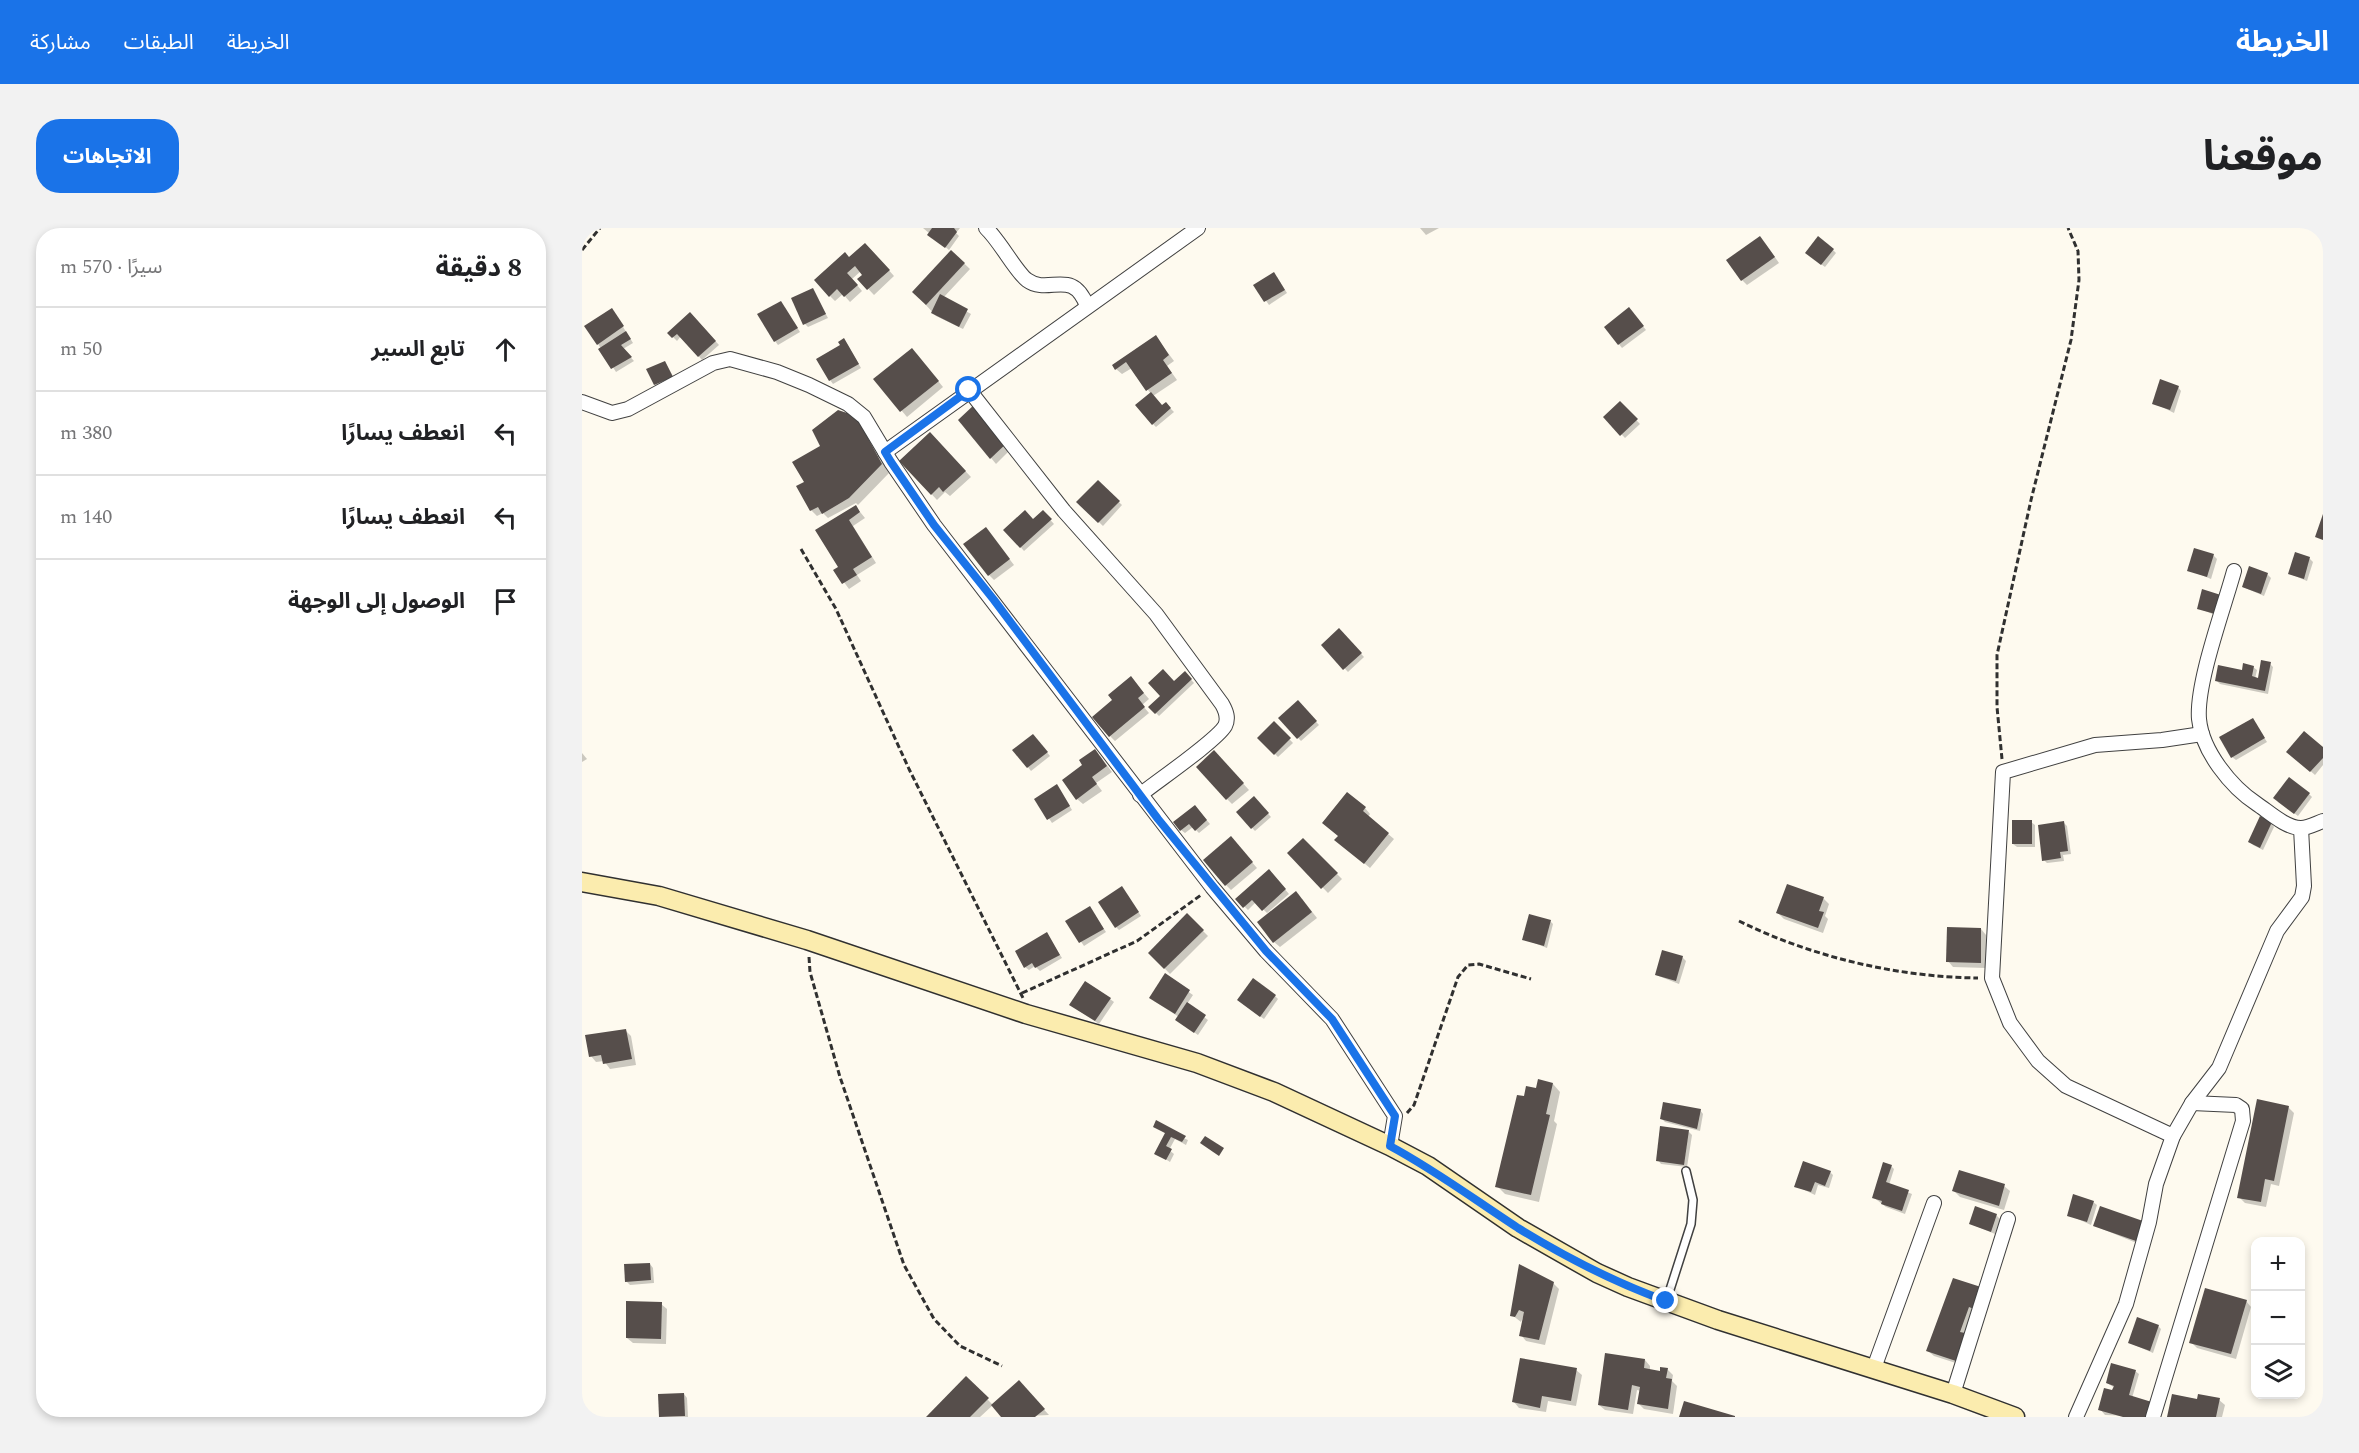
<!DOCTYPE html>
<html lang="ar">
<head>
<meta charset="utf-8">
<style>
	body { margin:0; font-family:Spectral,"Noto Sans Arabic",serif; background:#f2f2f2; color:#202124; direction:rtl }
	.controls { position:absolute; right:18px; bottom:18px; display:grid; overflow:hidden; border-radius:12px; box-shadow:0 3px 9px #0003 }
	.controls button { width:54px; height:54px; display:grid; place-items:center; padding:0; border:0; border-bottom:2px solid #e0e0e0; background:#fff; color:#202124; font:30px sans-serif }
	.stop { position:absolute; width:18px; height:18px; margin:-14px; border:4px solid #1a73e8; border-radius:50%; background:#fff }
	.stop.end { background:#1a73e8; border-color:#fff; box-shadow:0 2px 6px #0008 }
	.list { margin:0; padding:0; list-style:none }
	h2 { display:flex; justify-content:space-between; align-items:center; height:78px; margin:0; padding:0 24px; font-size:26px }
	h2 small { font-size:20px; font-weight:400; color:#757577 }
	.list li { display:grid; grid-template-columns:39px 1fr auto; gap:18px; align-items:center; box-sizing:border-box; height:84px; padding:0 24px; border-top:2px solid #e0e0e0 }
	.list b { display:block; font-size:22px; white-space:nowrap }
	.list em { font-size:20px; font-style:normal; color:#757577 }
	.icon { flex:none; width:33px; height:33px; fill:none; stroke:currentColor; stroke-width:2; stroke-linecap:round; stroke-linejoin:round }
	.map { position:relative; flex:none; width:1741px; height:1189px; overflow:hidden; direction:ltr; border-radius:24px }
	header { display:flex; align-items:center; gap:36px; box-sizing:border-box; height:84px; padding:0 30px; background:#1a73e8; color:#fff }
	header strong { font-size:28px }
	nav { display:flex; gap:33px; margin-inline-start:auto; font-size:21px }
	.intro { display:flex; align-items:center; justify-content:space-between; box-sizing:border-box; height:144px; padding:0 36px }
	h1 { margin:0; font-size:42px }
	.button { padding:15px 27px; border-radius:24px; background:#1a73e8; color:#fff; font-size:21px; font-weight:700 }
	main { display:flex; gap:36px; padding:0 36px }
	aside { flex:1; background:#fff; border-radius:24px; box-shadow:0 3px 9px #0003 }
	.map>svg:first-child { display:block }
	.shadow { fill:#0003 }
	.building { fill:#564e4b }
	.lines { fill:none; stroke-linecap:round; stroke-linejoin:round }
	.lane-casing { stroke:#414141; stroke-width:10 }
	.street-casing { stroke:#414141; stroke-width:16 }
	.secondary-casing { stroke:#303030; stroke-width:21 }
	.path { stroke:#303030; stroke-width:3; stroke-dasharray:6 3; stroke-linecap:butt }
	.lane { stroke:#fff; stroke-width:7 }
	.street { stroke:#fff; stroke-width:14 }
	.secondary { stroke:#fbecae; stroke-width:18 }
	.route { stroke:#1a73e8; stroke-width:8 }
</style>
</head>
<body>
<header>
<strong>الخريطة</strong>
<nav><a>الخريطة</a><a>الطبقات</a><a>مشاركة</a></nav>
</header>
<div class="intro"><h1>موقعنا</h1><a class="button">الاتجاهات</a></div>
<main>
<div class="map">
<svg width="1741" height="1189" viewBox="0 0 1741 1189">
	<rect width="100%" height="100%" fill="#fefaef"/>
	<!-- shadow -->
	<g class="shadow">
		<path d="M341,0H378L374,5L377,8L367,22Z"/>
		<path d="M838,0H857L844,7Z"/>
		<path d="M1183,15L1197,35L1165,57L1160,52Z"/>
		<path d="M289,22L312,48L292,67L277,51L282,47L279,43L270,51L280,63L268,74L261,66L253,73L248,68L268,31Z"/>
		<path d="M1251,22L1254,25L1243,39L1228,28Z"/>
		<path d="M370,24L388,41L361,70L389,86L381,101L354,88L332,64Z"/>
		<path d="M695,49L705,65L687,77L673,57Z"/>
		<path d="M231,62L246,90L226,99L223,96Z"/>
		<path d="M199,74L218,104L196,117L193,113Z"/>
		<path d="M1050,85L1064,102L1040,120L1024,100Z"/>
		<path d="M33,86L51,115L41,121L52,133L34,144L16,116Z"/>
		<path d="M108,86L137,117L120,132L99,108L95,113L87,105Z"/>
		<path d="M574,109L592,133L585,138L595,152L571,168L580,179L584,176L592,184L574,199L571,196L569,166L550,140L540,146L534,141Z"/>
		<path d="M265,116L279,140L251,156L248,152Z"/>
		<path d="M335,127L361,159L325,189L293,151Z"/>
		<path d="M83,134L93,152L76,160L73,157Z"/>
		<path d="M1596,159L1599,163L1592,185L1572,175Z"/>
		<path d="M1038,175L1058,196L1043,210L1023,189Z"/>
		<path d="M273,190L281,198L307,245L276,277L274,275L246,290L241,285L235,288L229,282L224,254L237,220Z"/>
		<path d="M378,192L431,219L414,236Z"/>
		<path d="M348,206L389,249L368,268L363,264L355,272L319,233Z"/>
		<path d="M516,254L540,277L521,298L496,274Z"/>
		<path d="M274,279L283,290L271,298L294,335L275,347L279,353L267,361L253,342L258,339L235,303Z"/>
		<path d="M461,284L472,296L442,323L424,302L451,293Z"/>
		<path d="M409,307L432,337L412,352L407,347Z"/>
		<path d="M1631,327L1635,331L1629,351L1607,342Z"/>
		<path d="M1727,330L1731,334L1725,353L1708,346Z"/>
		<path d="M1685,346L1689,350L1682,368L1661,359Z"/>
		<path d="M1621,363L1640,390L1616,380Z"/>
		<path d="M757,402L782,429L766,444L741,417Z"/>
		<path d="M1688,436L1691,439L1686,466L1638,456L1635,453L1671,439L1675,442L1673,451H1677Z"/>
		<path d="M603,445L612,455L577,488L568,479Z"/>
		<path d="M554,456L567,471L560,477L567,485L533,513L528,508Z"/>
		<path d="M716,474L737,497L719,513L698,491Z"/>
		<path d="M1671,492L1685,514L1654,532L1650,529Z"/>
		<path d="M692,495L711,515L696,529L677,510Z"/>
		<path d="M454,511L468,528L449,543L432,522Z"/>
		<path d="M1741,521V537L1733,547L1710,527Z"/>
		<path d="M0,525L5,531L0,534Z"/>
		<path d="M518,528L530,544L514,555L520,563L501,576L495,571Z"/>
		<path d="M638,530L667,562L650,576L645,571Z"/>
		<path d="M478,562L490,582L470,595L454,571Z"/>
		<path d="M1727,566L1730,569L1716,588L1696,574Z"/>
		<path d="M672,570L689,589L673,603L656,585Z"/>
		<path d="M783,580L788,586L786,589L812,611L788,640L754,612Z"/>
		<path d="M616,582L628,596L617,605L611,599L603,605L599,602Z"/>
		<path d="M1449,594L1453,597V619H1435L1431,616Z"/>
		<path d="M1482,595L1485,598L1489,626L1481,627L1482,633L1465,635L1462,632Z"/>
		<path d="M1689,595L1692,599L1681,622L1671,617L1668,614Z"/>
		<path d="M721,612L760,651L746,665L707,625Z"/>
		<path d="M654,616L675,640L649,662L644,657Z"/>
		<path d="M687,643L707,666L685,685L674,674L666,682L655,671Z"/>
		<path d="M543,664L559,688L537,702L534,699Z"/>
		<path d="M1241,670L1247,676L1243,688L1246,691L1241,705L1202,691L1196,685Z"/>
		<path d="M720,671L735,690L698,719L692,714Z"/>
		<path d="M508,680L524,704L502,718L485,693Z"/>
		<path d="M605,687L626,708L588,746L568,725Z"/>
		<path d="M968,693L971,696L965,720L942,711Z"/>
		<path d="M1399,701L1404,707V740L1371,739L1366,733Z"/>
		<path d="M465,706L480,730L458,743L453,738L447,742L443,739Z"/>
		<path d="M1100,729L1104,733L1097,756L1074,747Z"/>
		<path d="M583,748L611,767L605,776L626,792L616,807L599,795L597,789L572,773Z"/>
		<path d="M693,768L696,771L682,791L661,776Z"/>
		<path d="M528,771L532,774L517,796L493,780Z"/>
		<path d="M43,802L49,808L54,837L28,841L22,833L14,834L9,828Z"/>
		<path d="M971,856L978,864L972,893L975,896L957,974L923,966L915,958L943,870L955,862Z"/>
		<path d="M1706,879L1712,885L1697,958L1689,956L1684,979L1663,975L1657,969Z"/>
		<path d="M1118,882L1121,886L1118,903L1083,894L1080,891Z"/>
		<path d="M573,898L606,912L604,917L593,911L587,922L592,926L588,934L574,925L584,906Z"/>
		<path d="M1106,903L1110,907L1105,939L1079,936L1076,932Z"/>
		<path d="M1309,938L1312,941L1307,957L1330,966L1323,986L1304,979L1291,969Z"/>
		<path d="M1248,944L1251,947L1247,960L1236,957L1233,967L1214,958Z"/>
		<path d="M1422,958L1428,963L1422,982L1378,969L1372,963Z"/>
		<path d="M1511,974L1515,977L1509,997L1487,987Z"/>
		<path d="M1414,987L1418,991L1413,1006L1389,996Z"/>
		<path d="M1560,995L1557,1016L1513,998Z"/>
		<path d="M68,1036L71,1040L72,1055L48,1057L44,1053Z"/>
		<path d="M971,1055L977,1061L963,1117L944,1113L939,1107L942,1087L939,1094L930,1087Z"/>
		<path d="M1398,1061L1380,1137L1352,1128L1346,1123Z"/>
		<path d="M1664,1073L1669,1079L1654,1131L1615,1120L1609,1114Z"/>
		<path d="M79,1076L85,1081L84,1116L51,1115L45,1110Z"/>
		<path d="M1576,1098L1579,1101L1571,1125L1548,1115Z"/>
		<path d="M1063,1132L1068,1138V1143L1079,1145L1085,1141L1091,1147L1090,1153L1095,1158L1091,1186L1062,1181L1057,1176L1059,1163L1055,1162L1051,1186L1023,1182L1017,1177Z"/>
		<path d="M994,1142L1000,1147L994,1178L966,1173L964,1184L937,1180L932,1174Z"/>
		<path d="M1553,1143L1557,1146L1550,1170L1576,1189L1523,1187L1518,1181L1533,1160L1525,1155Z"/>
		<path d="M384,1150L411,1177L442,1160L467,1187L421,1189L411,1177L398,1189H346Z"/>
		<path d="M102,1166L105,1170L106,1189L78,1188Z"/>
		<path d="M1637,1172L1643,1177L1640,1189H1587L1616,1173Z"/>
	</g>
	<!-- building -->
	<g class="building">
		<path d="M350,0H372L375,4L363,20L345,7Z"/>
		<path d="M1178,8L1193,29L1159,53L1144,32Z"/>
		<path d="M1236,8L1252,21L1239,37L1223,25Z"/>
		<path d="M283,15L308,42L285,62L275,51L280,47L273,38L265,45L276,57L262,69L255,61L247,69L232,52L263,24L267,29Z"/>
		<path d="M369,22L383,35L344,77L330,64Z"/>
		<path d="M692,44L703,62L682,74L671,57Z"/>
		<path d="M231,60L244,86L221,97L209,70Z"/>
		<path d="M358,66L386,81L377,99L349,85Z"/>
		<path d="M199,73L216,100L192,114L175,86Z"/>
		<path d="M1047,79L1062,98L1036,117L1022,99Z"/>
		<path d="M30,80L42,98L15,117L2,98Z"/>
		<path d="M108,84L134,113L116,129L95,106L90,110L85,105Z"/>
		<path d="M44,103L49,111L39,117L50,129L29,141L16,121Z"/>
		<path d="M574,107L587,127L581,132L590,145L564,163L544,134L533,142L530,137Z"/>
		<path d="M262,110L277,136L247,153L234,131L258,117L256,114Z"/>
		<path d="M330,120L357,153L318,184L291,151Z"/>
		<path d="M83,133L91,149L72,157L64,141Z"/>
		<path d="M1578,151L1597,158L1588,182L1570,176Z"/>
		<path d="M569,164L580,177L584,174L589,180L570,197L553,177Z"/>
		<path d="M1038,173L1056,191L1038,208L1021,189Z"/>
		<path d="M393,176L427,213L408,231L376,192Z"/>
		<path d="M256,182L274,188L300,236L267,270L240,286L236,279L228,283L214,258L222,254L210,234L238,218L230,202Z"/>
		<path d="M348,204L384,243L361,264L357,259L349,267L317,233Z"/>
		<path d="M516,252L538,273L516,295L494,274Z"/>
		<path d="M274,277L278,284L267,292L290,329L271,341L275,347L260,356L251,342L256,339L233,302Z"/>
		<path d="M443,282L451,291L461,282L470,291L438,320L421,302Z"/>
		<path d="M1741,286V312L1733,309Z"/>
		<path d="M404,299L428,331L406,348L381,316Z"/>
		<path d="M1612,320L1632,326L1625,349L1605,343Z"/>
		<path d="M1713,324L1728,329L1722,351L1706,346Z"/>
		<path d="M1667,338L1686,345L1679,366L1660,359Z"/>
		<path d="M1620,361L1642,368L1637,387L1615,381Z"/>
		<path d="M757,400L780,425L761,442L739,417Z"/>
		<path d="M1679,432L1689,434L1683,463L1633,453L1636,437L1660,442L1661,435L1672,438L1670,448L1676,450Z"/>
		<path d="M581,441L592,453L603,443L610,451L573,486L566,479L578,468L566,455Z"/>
		<path d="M549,448L562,465L556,470L563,479L527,509L510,489L530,472L526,467Z"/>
		<path d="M716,472L735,493L715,511L696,490Z"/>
		<path d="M1671,490L1683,510L1649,530L1637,509Z"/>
		<path d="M692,493L709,510L692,527L675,510Z"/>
		<path d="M1722,503L1741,519V530L1728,544L1704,524Z"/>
		<path d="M451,506L466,524L445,540L430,522Z"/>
		<path d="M513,521L525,538L510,549L515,556L494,572L480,552L500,537L497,532Z"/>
		<path d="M632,522L662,555L644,572L614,539Z"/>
		<path d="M1707,549L1728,565L1712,586L1691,570Z"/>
		<path d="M475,556L488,578L465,592L452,571Z"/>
		<path d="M765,564L784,579L781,583L807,605L782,636L752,612L756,608L740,595Z"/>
		<path d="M672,568L687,585L669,601L654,584Z"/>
		<path d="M613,577L625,592L613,603L607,596L598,603L591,594Z"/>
		<path d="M1678,588L1690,594L1678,620L1666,614Z"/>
		<rect x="1430" y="592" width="20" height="24"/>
		<path d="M1482,593L1486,623L1478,624L1479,630L1460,633L1456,597Z"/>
		<path d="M649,608L671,634L643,658L621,632Z"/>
		<path d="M721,610L756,645L739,661L705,625Z"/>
		<path d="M687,641L704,661L680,683L670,672L661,680L653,671Z"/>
		<path d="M1205,656L1242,669L1237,683L1242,684L1236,700L1194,685Z"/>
		<path d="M540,658L557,684L533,700L516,674Z"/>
		<path d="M714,663L730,684L691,715L675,694Z"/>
		<path d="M508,678L522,701L497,715L483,693Z"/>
		<path d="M605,685L622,702L582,741L566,725Z"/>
		<path d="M947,686L969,692L962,718L940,712Z"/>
		<path d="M1365,699L1399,700V735L1364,734Z"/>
		<path d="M465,704L478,727L453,740L450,735L442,740L433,723Z"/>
		<path d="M1080,722L1101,728L1094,753L1073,747Z"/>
		<path d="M583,745L608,762L593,786L567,770Z"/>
		<path d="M671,750L694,767L678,789L655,772Z"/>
		<path d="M503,753L529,770L513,793L487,777Z"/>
		<path d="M605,774L624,787L612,805L593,792Z"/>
		<path d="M44,801L50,831L21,836L19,827L7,829L3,807Z"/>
		<path d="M956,851L971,855L964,886L968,887L949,967L913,959L935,867L942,868L944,858L954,860Z"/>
		<path d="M1675,871L1707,878L1692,953L1683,951L1679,974L1655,970Z"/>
		<path d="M1081,874L1119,881L1115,901L1078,891Z"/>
		<path d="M574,892L604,908L600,914L589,909L584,918L590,921L584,932L572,926L583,905L571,899Z"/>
		<path d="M1078,898L1107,902L1102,937L1074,933Z"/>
		<path d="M623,908L642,920L637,928L618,915Z"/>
		<path d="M1221,933L1249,943L1243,958L1233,954L1229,964L1212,959Z"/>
		<path d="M1301,934L1310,937L1304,954L1327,962L1320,983L1299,976L1300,973L1290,970Z"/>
		<path d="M1377,942L1423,956L1417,978L1370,963Z"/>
		<path d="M1491,966L1512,973L1505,994L1485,988Z"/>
		<path d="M1393,978L1415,986L1409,1004L1387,996Z"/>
		<path d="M1518,978L1561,993L1554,1013L1511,998Z"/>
		<path d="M68,1035L69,1052L43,1054L42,1036Z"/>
		<path d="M937,1036L972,1054L957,1112L937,1108L942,1084L937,1082L933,1089L928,1088Z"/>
		<path d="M1371,1050L1399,1059L1392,1081L1387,1079L1378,1104L1383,1105L1374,1133L1344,1123Z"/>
		<path d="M1623,1060L1665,1072L1649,1126L1607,1115Z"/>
		<path d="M44,1073L80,1074L79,1111L44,1110Z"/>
		<path d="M1555,1089L1577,1097L1568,1123L1546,1115Z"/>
		<path d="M1023,1125L1063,1131L1062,1140L1078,1143V1139L1086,1140L1084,1150L1090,1151L1086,1181L1055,1176L1058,1159L1050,1157L1046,1182L1016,1177Z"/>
		<path d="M938,1130L995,1140L989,1173L960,1168L958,1180L930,1174Z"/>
		<path d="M1529,1135L1554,1142L1547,1167L1573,1175L1569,1189H1541L1516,1182L1522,1160L1530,1162L1532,1158L1524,1155Z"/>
		<path d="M384,1148L407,1170L388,1189H344Z"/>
		<path d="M437,1152L463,1181L453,1189H419L409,1177Z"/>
		<path d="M102,1165L103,1188L77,1189L76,1166Z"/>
		<path d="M1590,1166L1615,1171L1616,1166L1638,1170L1634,1189H1585Z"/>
		<path d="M1102,1173L1153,1188V1189H1097Z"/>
	</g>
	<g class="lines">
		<defs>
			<path id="lane" d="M1085,1071L1109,996L1111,972L1104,943"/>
			<g id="street">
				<path d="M404,0C418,13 434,44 445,52C467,68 490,39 505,78"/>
				<path d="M387,162L482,283L574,386L640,476C644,483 647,490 643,498C634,513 574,554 558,567"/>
				<path d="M0,174L30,185L46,181L131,135L148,131L195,144L227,157L266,176L282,189L309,234L352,297L630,659L684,723L750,791L813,888L808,918"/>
				<path d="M303,224L616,0"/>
				<path d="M1652,343C1642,380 1614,455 1617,491C1620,523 1649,559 1675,576C1687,584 1704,600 1719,600C1726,600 1735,595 1741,593"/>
				<path d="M1591,908L1484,858L1456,833L1428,795L1410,750L1421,544L1513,517L1580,512L1620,506"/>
				<path d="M1292,1140L1352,975"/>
				<path d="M1371,1166L1426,991"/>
				<path d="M1494,1189L1544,1076L1567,994L1574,956L1591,908L1610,875L1637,840L1695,703L1720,669L1722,658L1719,600"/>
				<path d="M1571,1189L1661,893L1660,881L1654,877L1610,875"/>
			</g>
			<path id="secondary" d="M0,654L77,668L225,712L444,786L615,835L692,864L808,918L846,938L936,1000L1015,1045L1046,1059L1136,1092L1371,1166L1433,1189"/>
		</defs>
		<!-- lane casing -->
		<use href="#lane" class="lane-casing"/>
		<!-- street casing -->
		<use href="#street" class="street-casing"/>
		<!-- secondary casing -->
		<use href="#secondary" class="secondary-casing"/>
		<!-- path -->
		<g class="path">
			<path d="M0,22L18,0"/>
			<path d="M219,321L254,381L327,541L441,770"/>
			<path d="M1420,531L1415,479V427L1449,272L1489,112L1497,52L1496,23L1486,0"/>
			<path d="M1157,693C1230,729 1315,749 1396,750"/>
			<path d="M227,729L228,744L258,849L322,1037L352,1091L378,1118L420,1138"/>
			<path d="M440,765L555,713L619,667"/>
			<path d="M825,885L832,877L876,749L886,737L897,736L949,751"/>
		</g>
		<!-- lane -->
		<use href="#lane" class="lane"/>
		<!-- street -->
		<use href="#street" class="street"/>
		<!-- secondary -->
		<use href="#secondary" class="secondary"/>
	</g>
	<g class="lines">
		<!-- route -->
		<path class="route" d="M387,162L303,224L309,234L352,297L412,372L576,591L684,723L750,791L813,888L808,918C853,942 893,972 936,1000C983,1029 1032,1054 1084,1073"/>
	</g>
</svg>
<div class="controls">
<button>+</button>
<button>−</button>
<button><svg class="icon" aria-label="layers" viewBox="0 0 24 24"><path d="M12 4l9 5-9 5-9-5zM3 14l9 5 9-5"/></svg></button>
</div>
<div class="stop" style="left:387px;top:162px"></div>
<div class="stop end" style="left:1084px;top:1073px"></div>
</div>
<aside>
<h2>8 دقيقة<small>سيرًا · 570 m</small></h2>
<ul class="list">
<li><svg class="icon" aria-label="ahead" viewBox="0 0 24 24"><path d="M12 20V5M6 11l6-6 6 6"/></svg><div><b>تابع السير</b></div><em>50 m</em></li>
<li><svg class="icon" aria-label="left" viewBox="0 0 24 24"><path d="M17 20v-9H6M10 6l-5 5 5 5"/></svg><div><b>انعطف يسارًا</b></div><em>380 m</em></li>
<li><svg class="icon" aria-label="left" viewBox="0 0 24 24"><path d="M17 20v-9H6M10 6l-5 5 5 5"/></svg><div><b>انعطف يسارًا</b></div><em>140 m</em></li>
<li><svg class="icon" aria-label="arrive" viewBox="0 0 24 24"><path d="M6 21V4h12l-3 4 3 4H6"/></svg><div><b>الوصول إلى الوجهة</b></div></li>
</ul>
</aside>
</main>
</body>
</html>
